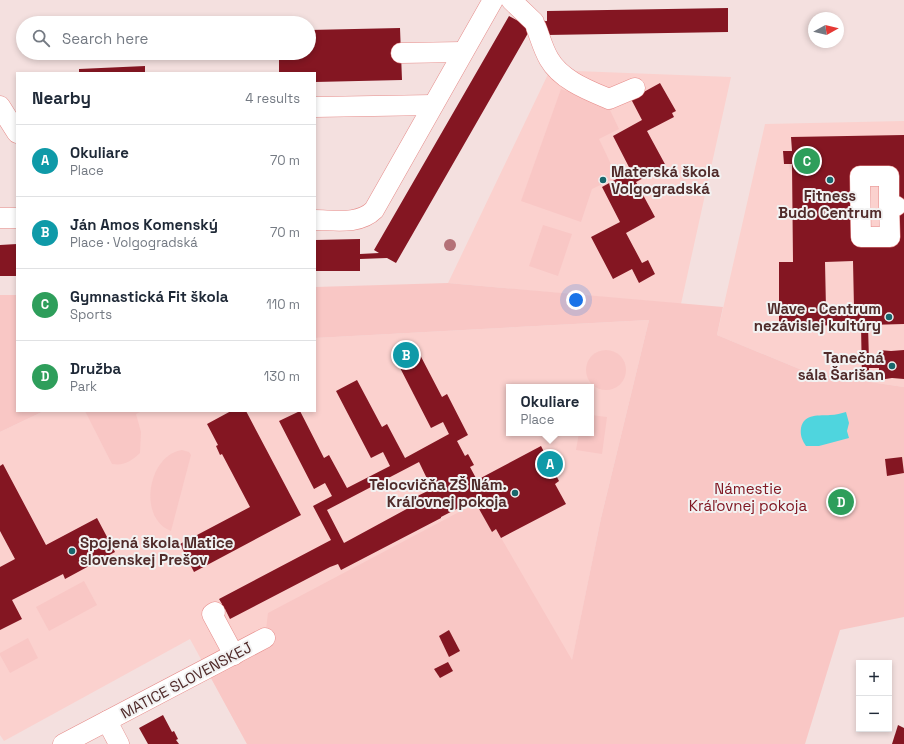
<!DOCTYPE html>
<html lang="en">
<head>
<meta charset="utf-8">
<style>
	body { margin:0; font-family:"Space Grotesk",sans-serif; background:#f2f2f3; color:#1f2937 }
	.controls { position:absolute; right:12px; bottom:12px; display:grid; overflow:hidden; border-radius:0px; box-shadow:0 2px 6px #0003 }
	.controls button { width:36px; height:36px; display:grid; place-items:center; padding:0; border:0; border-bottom:1px solid #e0e1e3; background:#fff; color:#1f2937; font:20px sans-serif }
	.compass { position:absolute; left:808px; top:12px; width:36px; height:36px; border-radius:50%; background:#fff; box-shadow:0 2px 6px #0003; rotate:82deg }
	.you { position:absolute; left:576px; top:300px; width:14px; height:14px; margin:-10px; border:3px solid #fff; border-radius:50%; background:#1a73e8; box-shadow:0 0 0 6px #1a73e833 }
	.badge { display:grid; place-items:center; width:26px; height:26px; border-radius:50%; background:#18666c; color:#fff; font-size:13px; font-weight:700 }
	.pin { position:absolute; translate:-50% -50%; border:2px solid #fff; box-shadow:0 1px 4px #0006 }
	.popup { position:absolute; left:506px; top:384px; width:88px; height:52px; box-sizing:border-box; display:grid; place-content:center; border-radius:0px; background:#fff; filter:drop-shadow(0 1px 3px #0005); font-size:13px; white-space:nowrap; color:#747a83 }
	.popup b { font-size:15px; color:#1f2937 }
	.popup::after { content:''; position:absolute; left:50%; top:100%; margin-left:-8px; border:8px solid transparent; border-top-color:#fff }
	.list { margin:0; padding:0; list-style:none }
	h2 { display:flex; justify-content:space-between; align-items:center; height:52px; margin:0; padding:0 16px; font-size:17px }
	h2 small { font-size:13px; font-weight:400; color:#747a83 }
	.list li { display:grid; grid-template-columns:26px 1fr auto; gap:12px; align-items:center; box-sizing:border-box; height:72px; padding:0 16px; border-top:1px solid #e0e1e3 }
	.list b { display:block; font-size:15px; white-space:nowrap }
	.list p { margin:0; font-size:13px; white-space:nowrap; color:#747a83 }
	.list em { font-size:13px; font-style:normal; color:#747a83 }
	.icon { flex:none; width:22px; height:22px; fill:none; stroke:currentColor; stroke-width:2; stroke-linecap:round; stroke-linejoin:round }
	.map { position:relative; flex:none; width:904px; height:744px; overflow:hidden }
	.search { position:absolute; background:#fff; box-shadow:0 2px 6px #0003; left:16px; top:16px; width:300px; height:44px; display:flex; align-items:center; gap:10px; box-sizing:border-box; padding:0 14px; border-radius:22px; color:#747a83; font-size:15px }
	.panel { position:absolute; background:#fff; box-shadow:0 2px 6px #0003; left:16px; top:72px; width:300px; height:340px; border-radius:0px }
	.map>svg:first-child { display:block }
	.built { fill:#fbd1ce; fill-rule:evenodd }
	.green { fill:#f9c7c5 }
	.water { fill:#4fd5de }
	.building { fill:#841622; fill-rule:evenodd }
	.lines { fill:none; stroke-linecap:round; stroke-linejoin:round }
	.minor-casing { stroke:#e68c8a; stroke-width:21 }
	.minor { stroke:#fff; stroke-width:20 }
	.tree { fill:#b47177 }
	.poi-dot { fill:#18666c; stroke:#f2f2f2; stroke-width:1.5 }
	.labels { text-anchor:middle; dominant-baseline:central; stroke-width:4; stroke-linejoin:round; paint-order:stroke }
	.poi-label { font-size:15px; font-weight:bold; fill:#502b2a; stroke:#f2f2f2; text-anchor:end }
	.park-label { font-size:15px; fill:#801722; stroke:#f2f2f2 }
	.street-label { font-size:15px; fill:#502b2a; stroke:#f2f2f2 }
</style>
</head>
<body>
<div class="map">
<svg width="904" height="744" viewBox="0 0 904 744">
	<rect width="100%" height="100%" fill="#f4e0df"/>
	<!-- built -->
	<g class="built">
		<path d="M550,70L731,77L681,304L448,283Z"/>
		<path d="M904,121V387L809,373L717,335L765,124Z"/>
		<path d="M649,320L601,518L572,661L247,744L190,639L4,741L0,735V432L44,411H315V338ZM509,387H591V433H509Z"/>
	</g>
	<!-- green -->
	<g class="green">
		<path d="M561,89L608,106L619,129L599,139L617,177L592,189L581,222L521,201Z"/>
		<path d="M543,225L572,234L558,276L529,266Z"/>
		<path d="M448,283L723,307L717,335L809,373L904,387V617L840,630L805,744H247L206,669L265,638L268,613L476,503L492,531L496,529L572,660L601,518L649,320L315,338V287Z"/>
		<path d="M0,295H17V411H44L0,432Z"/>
		<circle cx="606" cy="370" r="20"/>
		<path d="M85,411H142L136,414L141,432L140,453C131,461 125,466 112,464Z"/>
		<path d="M591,415L607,417L602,454L576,450L579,433H591Z"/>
		<path d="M182,450L189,452L191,455L171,531C137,518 148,455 182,450Z"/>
		<path d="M84,581L97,605L49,631L36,607Z"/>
		<path d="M28,638L38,658L10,673L0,655V653Z"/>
	</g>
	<!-- water -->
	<path class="water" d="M846,412L849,423L847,431L849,438L819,446H806C802,440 800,435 801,428C804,413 820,416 830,415C836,415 841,413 846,412Z"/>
	<!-- building -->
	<g class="building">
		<path d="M728,8V32L547,35V26L530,28H531L396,263L387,258L360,259V271H315V240L360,239V254L379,253L374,250L509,16L522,23L547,21V11Z"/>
		<path d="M400,28L402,80L315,82V73H279V53H309V30Z"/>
		<path d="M145,66V73H79V69Z"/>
		<path d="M660,83L676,111L672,113L674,117L647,131L666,166L636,182L655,217L626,233L642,263L648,260L655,274L639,283L632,269L613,279L591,237L620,222L602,187L631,171L613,136L642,120L631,99Z"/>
		<path d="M904,135V324L868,325L869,361H879V350L891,351L904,350V379L892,378L879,380V368H869V380H862L861,325L779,326V262H793L792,164H784L783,151H792L791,137ZM895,168L896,243L855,244L853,169ZM853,261L854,308L826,309L825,262Z"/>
		<path d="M17,244V276H0V245Z"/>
		<path d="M417,349L442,397L447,394L468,435L457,441L465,456L468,454L474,465L470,467L477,480L541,446L559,481L555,484L566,504L501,538L496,529L492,532L474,500L441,517V518L341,570L338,564L330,567L230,619L225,609L222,611L219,606L222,604L219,599L331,540L313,506L332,496L325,483L314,489L279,421L300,411L324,458L329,455L347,488L390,466L383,452L371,458L336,391L357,380L382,427L387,424L405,458L449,434L443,422L431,428L396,360ZM419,462L432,489L411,499L414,505L344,543L327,510Z"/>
		<path d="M231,411H246L301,515L194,572L180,544L250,507L222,454L220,455L216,446L218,445L207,424Z"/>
		<path d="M902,457L904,473L887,476L885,459Z"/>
		<path d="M3,464L46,545L97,518L115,552L65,579L63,574L12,600L22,619L0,630V567L15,559L0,531V466Z"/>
		<path d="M449,630L460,651L449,657L439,636Z"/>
		<path d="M448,662L453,671L440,678L434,669Z"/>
		<path d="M163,715L172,732L174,731L178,739L176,740L179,744H148L139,728Z"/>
		<path d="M898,725L904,728V744H892Z"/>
	</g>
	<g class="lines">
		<defs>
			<g id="minor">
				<path d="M511,0L534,22"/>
				<path d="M536,27C540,37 543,49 549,59C561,80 588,90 609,99L635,88"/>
				<path d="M401,53L463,52"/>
				<path d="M0,106L17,133"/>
				<path d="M315,107L433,105"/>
				<path d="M889,206V176H860L861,237H890L889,206H896"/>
				<path d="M0,218H17"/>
				<path d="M315,220C334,220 359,225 374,210L493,0"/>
				<path d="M215,612L212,614L234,655"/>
				<path d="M107,721L119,744"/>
				<path d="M63,744L265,638"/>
			</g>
		</defs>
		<!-- minor casing -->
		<use href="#minor" class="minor-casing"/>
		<!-- minor -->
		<use href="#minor" class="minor"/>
	</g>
	<!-- trees -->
	<circle class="tree" cx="450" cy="245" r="6"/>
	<!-- markers -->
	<g class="poi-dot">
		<circle cx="603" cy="180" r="4"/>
		<circle cx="830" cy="180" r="4"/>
		<circle cx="889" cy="317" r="4"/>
		<circle cx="892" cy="366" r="4"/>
		<circle cx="515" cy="493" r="4"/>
		<circle cx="72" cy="551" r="4"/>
	</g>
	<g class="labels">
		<!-- poi labels -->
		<g class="poi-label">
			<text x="611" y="171" text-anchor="start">Materská škola<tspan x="611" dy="17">Volgogradská</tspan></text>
			<text x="830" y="195" text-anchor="middle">Fitness<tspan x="830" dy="17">Budo Centrum</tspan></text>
			<text x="881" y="308">Wave - Centrum<tspan x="881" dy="17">nezávislej kultúry</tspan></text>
			<text x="884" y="357">Tanečná<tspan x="884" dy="17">sála Šarišan</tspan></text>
			<text x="507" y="484">Telocvičňa ZŠ Nám.<tspan x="507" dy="17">Kráľovnej pokoja</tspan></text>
			<text x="80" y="542" text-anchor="start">Spojená škola Matice<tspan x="80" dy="17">slovenskej Prešov</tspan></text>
		</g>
		<!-- park labels -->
		<g class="park-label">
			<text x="748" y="488">Námestie<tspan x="748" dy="17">Kráľovnej pokoja</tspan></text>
		</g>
		<!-- street labels -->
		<g class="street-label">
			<text transform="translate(186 680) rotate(-28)">MATICE SLOVENSKEJ</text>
		</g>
	</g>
</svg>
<div class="controls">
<button>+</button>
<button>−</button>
</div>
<svg class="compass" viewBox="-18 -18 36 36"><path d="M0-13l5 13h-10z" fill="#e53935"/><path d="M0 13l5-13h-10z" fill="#747a83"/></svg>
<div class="you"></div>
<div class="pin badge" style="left:550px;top:464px;background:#0f9aa8">A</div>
<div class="popup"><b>Okuliare</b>Place</div>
<div class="pin badge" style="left:406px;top:355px;background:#0f9aa8">B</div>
<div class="pin badge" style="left:807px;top:161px;background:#2e9e5b">C</div>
<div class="pin badge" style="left:841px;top:502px;background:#2e9e5b">D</div>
<div class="search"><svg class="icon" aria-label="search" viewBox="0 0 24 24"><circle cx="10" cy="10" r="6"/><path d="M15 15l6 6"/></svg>Search here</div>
<section class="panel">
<h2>Nearby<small>4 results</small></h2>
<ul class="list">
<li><span class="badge" style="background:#0f9aa8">A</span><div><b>Okuliare</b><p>Place</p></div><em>70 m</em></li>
<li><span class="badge" style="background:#0f9aa8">B</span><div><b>Ján Amos Komenský</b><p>Place · Volgogradská</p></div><em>70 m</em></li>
<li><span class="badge" style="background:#2e9e5b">C</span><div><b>Gymnastická Fit škola</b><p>Sports</p></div><em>110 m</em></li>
<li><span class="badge" style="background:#2e9e5b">D</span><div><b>Družba</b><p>Park</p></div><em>130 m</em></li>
</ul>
</section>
</div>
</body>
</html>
